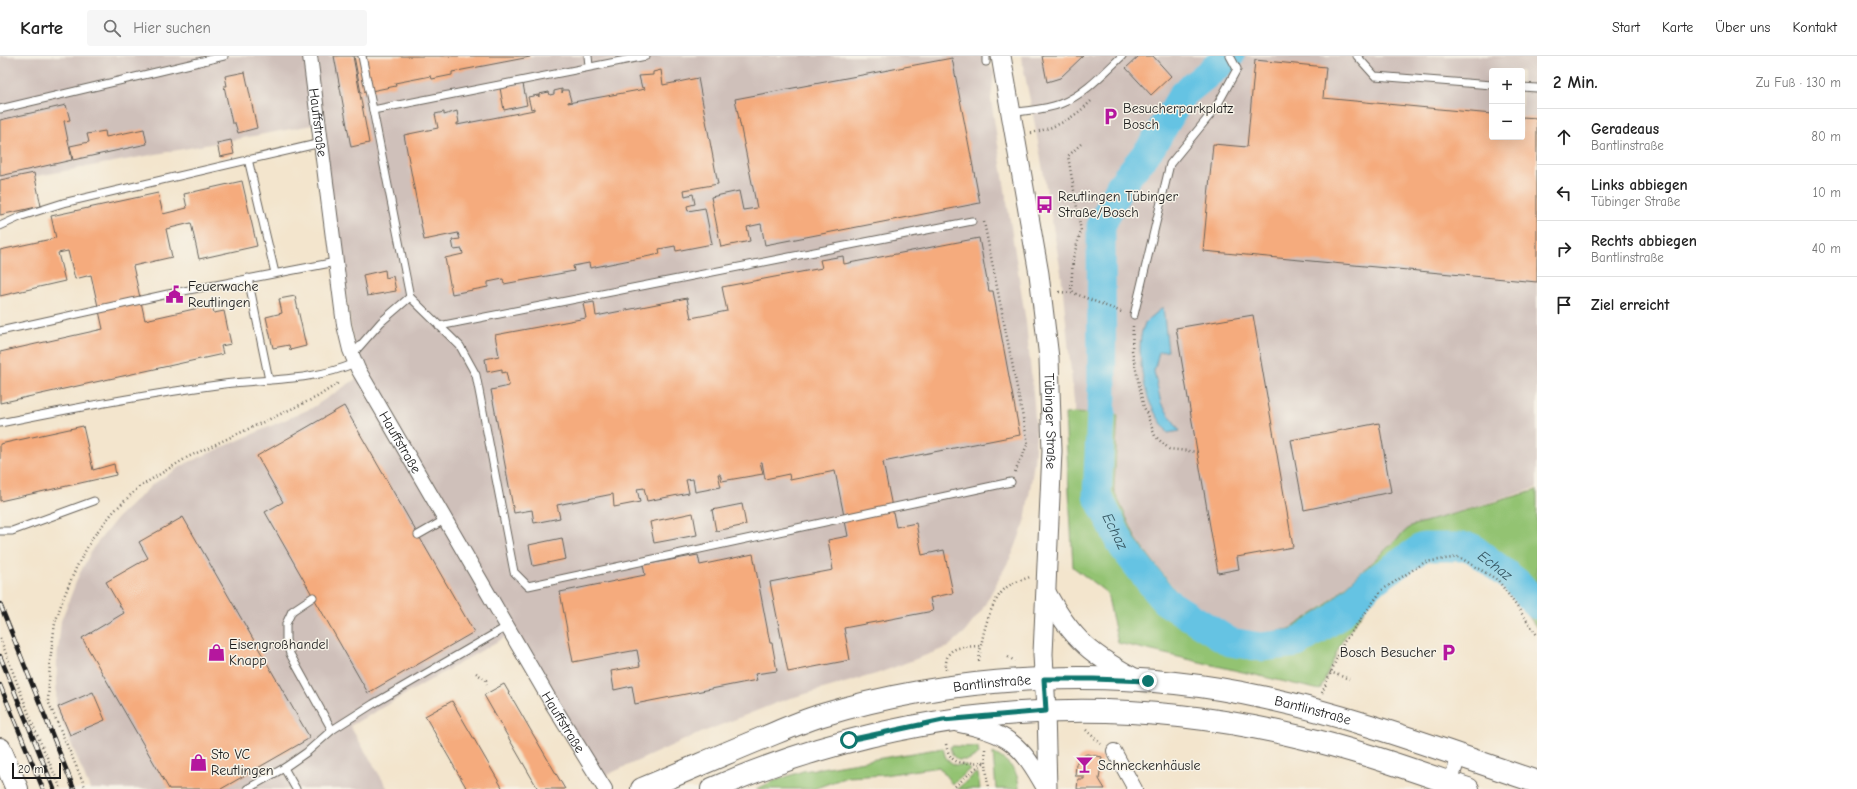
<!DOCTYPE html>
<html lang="de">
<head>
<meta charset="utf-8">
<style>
	body { margin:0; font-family:"Comic Neue",sans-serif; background:#f6f6f6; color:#222 }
	.controls { position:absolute; right:12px; top:12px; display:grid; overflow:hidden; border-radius:4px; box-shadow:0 4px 16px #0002 }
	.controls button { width:36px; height:36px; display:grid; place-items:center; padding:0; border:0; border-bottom:1px solid #e0e0e0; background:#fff; color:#222; font:20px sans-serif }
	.scale { position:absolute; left:12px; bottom:10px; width:49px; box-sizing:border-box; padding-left:4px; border:2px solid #1c1c1c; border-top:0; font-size:11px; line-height:14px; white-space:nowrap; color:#1c1c1c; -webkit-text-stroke:3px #f7f3e8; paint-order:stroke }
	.stop { position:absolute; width:12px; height:12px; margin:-9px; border:3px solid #0f766e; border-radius:50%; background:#fff }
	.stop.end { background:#0f766e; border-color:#fff; box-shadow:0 1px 4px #0008 }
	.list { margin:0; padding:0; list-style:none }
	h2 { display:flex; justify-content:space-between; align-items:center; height:52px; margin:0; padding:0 16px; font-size:17px }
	h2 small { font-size:13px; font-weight:400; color:#767676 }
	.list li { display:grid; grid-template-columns:26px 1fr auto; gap:12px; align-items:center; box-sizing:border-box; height:56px; padding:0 16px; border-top:1px solid #e0e0e0 }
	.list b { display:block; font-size:15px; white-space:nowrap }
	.list p { margin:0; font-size:13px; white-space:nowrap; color:#767676 }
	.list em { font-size:13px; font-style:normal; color:#767676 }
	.icon { flex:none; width:22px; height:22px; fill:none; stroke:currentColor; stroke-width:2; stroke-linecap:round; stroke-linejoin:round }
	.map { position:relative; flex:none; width:1537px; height:733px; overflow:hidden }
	header { display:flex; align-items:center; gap:24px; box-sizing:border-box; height:56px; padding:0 20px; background:#fff; border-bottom:1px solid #e0e0e0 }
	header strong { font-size:19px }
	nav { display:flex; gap:22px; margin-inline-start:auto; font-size:14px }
	.search { width:280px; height:36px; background:#f6f6f6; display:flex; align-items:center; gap:10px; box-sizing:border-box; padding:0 14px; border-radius:4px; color:#767676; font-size:15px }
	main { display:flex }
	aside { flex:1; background:#fff }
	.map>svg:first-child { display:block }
	.industrial { fill:#cfc0ba; fill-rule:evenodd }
	.green { fill:#93c372; stroke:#587047 }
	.water { fill:#65c3e3; stroke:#407080 }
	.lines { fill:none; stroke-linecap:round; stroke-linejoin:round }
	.river { stroke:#65c3e3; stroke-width:29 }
	.building { fill:#f5ab7d }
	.service-casing { stroke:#67625a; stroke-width:9 }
	.minor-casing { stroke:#67625a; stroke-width:16 }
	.tertiary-casing { stroke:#67625a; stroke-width:19 }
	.secondary-casing { stroke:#67625a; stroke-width:21 }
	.primary-casing { stroke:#67625a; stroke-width:24 }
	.path { stroke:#67625a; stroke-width:2.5; stroke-dasharray:1 3; stroke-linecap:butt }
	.service { stroke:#fff; stroke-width:7 }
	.minor { stroke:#fff; stroke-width:14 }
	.tertiary { stroke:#fff; stroke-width:17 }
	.secondary { stroke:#fff; stroke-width:19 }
	.primary { stroke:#fff; stroke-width:22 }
	.rail-casing { stroke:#1c1c1c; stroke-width:4.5 }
	.rail { stroke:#f7f3e8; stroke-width:3; stroke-dasharray:9; stroke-linecap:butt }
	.route { stroke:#0f766e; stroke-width:5 }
	.labels { text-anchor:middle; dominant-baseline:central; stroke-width:3; stroke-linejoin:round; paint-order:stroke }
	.poi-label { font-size:14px; fill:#1c1c1c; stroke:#f7f3e8; text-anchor:start }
	.street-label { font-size:14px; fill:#1c1c1c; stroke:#f7f3e8 }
	.water-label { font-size:15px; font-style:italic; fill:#365662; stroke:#f7f3e8 }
</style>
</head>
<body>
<header>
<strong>Karte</strong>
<div class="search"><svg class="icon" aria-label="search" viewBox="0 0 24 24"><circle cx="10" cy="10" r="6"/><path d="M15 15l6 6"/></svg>Hier suchen</div>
<nav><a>Start</a><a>Karte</a><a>Über uns</a><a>Kontakt</a></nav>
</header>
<main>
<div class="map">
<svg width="1537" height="733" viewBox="0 0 1537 733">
	<rect width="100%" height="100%" fill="#f7f3e8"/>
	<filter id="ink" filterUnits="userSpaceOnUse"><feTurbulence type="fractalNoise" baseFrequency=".025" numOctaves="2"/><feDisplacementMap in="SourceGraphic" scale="8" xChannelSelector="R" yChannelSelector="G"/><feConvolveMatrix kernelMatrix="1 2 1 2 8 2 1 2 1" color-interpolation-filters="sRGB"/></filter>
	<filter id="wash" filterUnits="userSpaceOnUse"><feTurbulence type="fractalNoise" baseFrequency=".012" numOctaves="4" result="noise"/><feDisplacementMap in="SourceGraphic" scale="16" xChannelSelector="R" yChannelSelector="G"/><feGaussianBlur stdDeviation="0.9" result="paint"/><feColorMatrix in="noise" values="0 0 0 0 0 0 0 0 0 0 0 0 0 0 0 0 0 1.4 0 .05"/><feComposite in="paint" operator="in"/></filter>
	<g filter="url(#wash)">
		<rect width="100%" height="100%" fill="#f3e5cd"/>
		<!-- industrial -->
		<g class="industrial">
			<path d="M0,0H982L994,16L991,44L1026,266L1034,347L1036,379L1034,407L1025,466L1013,497L982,554L965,576L948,591L876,618L784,644L693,680L600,722L512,577L350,670L388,733H90L56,651L57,604L61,565L78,521L93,492L118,461L153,428L187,407L312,352L362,319L358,313L318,68L0,127Z"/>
			<path d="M1021,0H1537V432L1411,470L1323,551L1290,573L1259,577L1236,574L1177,536L1136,482L1115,434L1119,359L1075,356L1061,216L1035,69ZM1492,15H1522V81H1492Z"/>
		</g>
		<!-- green -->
		<g class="green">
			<path d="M1075,357L1118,359L1114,434L1136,483L1176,536L1236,574L1260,578L1290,573L1324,551L1411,470L1537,434V572L1501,522L1459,498L1422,503L1380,532L1342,585L1320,634L1118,587L1107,537L1073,511L1065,358Z"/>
			<path d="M952,690L978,691L979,698L968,704H958L952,699L950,691Z"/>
			<path d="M943,692L946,703L955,709H966L970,713L952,728L939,711L884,719L847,721L813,733H756L774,725L803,715Z"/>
			<path d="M993,697C1008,705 1019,714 1019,733H996Z"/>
			<path d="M976,717L978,718L980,733H957Z"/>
		</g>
		<!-- water -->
		<path class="water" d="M1163,251L1168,295L1159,296L1154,315L1161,347L1180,375L1168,377C1163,369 1156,360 1152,351C1143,334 1133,281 1147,265C1152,260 1158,256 1163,251Z"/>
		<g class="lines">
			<!-- river -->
			<path class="river" id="s1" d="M1230,0L1183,38L1152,90L1120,130L1101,170L1102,339L1097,439L1123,491L1165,545L1230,586L1261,591L1297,587L1334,563L1371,527L1423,491H1471L1518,527L1537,549"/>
		</g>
		<g id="blocks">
			<!-- building -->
			<g class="building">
				<path d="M334,0H353L369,87L351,91Z"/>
				<path d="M354,0H530V1L452,16V19L432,23L431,20L395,27L396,30L361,37Z"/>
				<path d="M1042,0H1083L1060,22L1047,26Z"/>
				<path d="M1139,0H1153L1171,20L1151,39L1126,12Z"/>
				<path d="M952,2L980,147L765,189L761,168L747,171L750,185L721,191L711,141L739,135L743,154L757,152L735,43Z"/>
				<path d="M1255,4L1326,11L1323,42L1492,58V81H1522V61L1537,62V226L1203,195L1213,88L1247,91Z"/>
				<path d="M661,14L663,29L698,22L718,128L684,134L685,140L693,138L695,148L687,150L688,155L705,152L712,188L676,195L675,190L659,193L660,198L590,212L589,207L573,210L574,215L504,228L503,223L488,226V231L452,238L445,202L463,198L462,193L454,194L452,184L460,183L458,177L424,184L404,79L438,72L435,58L444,56V59L457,55L459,67H457V69L534,54V52L531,53L528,41L538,39L539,41V38L549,36L550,39L554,38V35L562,33V37L563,34H568L571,45L568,46V47L645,33L644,31L642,32L639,20L653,19V16Z"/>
				<path d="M245,16L257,72L238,77L235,67H232L224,30H227L225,20Z"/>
				<path d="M523,28L527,49L504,54L500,32Z"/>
				<path d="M66,49L70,64L64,65L72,104L0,120V64Z"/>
				<path d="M144,73L147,88L73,104L70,90L89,86L87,78L105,75L106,81Z"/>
				<path d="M231,84L234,98L220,101L217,87Z"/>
				<path d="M34,117L41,150L0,159V124Z"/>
				<path d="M242,125L257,190L199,203L191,167L166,173L172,201L133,210L145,264L212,249L214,257L224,255L231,288L221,290L223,298L0,347V296L103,273L91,219L75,223L68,195L58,197L65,225L0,240V194L56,182L51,160L158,137L163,158L187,152L184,138Z"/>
				<path d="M979,182L989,235H993L1020,379L883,406L896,471L916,467L922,499L944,494L953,537L930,542L933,555L844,572L850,604L788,616L770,526L833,514L828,484L848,480L835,415L790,424L789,418L765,423L762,406H760L763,418L722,425L720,418H718L721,431L695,436L693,423L686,424L689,437L647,445L644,432L637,433L640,446L614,451L613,438L557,449L560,462L534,467L532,454L514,457L491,334L509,330V329L506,316L502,317V313L487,316L485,303L499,300L495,279L586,262L583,248L594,246L596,260L687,242L691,262L727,255L722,231L822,212L820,204L843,200L844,208Z"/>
				<path d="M385,214L386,222L393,220L396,235L367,240L363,219Z"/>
				<path d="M295,240L306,290L290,294L289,289L273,292L266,261L282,257L279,243Z"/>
				<path d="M1253,259L1293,491L1237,501L1239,513L1218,517L1176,272Z"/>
				<path d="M344,350L474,576L368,637L265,456L283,446L257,400Z"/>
				<path d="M1379,367L1391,436L1304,454L1291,384Z"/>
				<path d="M83,370L93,414L114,408L116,419L0,445V388Z"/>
				<path d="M742,448L746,469L716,475L712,454Z"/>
				<path d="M693,457L697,479L654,487L650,466Z"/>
				<path d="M183,461L310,682L221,733H169L82,582L124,557L106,526L148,502L139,486Z"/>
				<path d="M562,482L566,503L533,510L529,489Z"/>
				<path d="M753,498L770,587H772L777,615L755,618L757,624L635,648L632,630L614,634L611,615L640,610L637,594L573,606L560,536L645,519L643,509L698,499L700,509Z"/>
				<path d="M504,628L534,680L565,733H538L504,674L484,639Z"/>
				<path d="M93,636L105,664L70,679L58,651Z"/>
				<path d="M452,645L503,733H467L425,660Z"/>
				<path d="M1087,698L1102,701L1099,723L1105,733H1077L1078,723H1084V720H1075L1076,708L1080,701Z"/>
			</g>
		</g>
	</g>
	<g filter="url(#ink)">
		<use href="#blocks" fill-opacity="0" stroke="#67625a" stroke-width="1"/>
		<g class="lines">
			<defs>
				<g id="service">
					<path d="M362,0L373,54L646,0"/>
					<path d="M588,0L589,10"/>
					<path d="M1357,0L1375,20L1492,29"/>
					<path d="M986,6V0"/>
					<path d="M1522,31L1537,32"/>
					<path d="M0,53L224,0"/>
					<path d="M373,54L410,241L460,290L476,319L514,516L528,530L1011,426"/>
					<path d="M1011,57C1027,54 1045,54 1060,48C1084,39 1104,17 1122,0"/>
					<path d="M248,103L275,217"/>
					<path d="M0,170L22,160L63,147L321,87"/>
					<path d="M248,222L269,324"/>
					<path d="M1134,259L1170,108L1215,53L1237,13L1230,0"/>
					<path d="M439,270L972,165"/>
					<path d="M0,275L168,238L336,206"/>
					<path d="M352,299L381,266L410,241"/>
					<path d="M0,367C74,352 149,338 224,328C268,323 314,325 355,307"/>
					<path d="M0,475H12L94,445"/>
					<path d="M418,479L446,463"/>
					<path d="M313,541L292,555L286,568V584L290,598L332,674"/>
					<path d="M284,712L296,733"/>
					<path d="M247,733L284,712L307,696L332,674L373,648L508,570"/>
				</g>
				<g id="minor">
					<path id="s2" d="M310,0L344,269L350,294L358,313L551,646L605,733"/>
					<path d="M1114,695L1135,733"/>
					<path d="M1448,733L1459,700"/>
				</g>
				<g id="tertiary">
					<path d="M1046,655L1048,733"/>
					<path d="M957,667C1009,678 1020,686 1046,733"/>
				</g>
				<g id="secondary">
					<path id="s3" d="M1001,0L1039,218L1049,302L1052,395L1043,598L1046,655"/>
					<path d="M1047,538C1073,585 1093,600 1140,625"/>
				</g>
				<g id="primary">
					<path d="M0,693L17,733"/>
					<path id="s4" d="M642,733C681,717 719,700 758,684C778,676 798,667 819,660C960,617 1122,610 1266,642C1358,662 1447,696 1537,726"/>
					<path d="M712,733C900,651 1101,633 1300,681C1357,694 1412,714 1468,733"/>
				</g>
			</defs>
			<!-- service casing -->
			<use href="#service" class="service-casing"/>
			<!-- minor casing -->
			<use href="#minor" class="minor-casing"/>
			<!-- tertiary casing -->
			<use href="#tertiary" class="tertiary-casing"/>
			<!-- secondary casing -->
			<use href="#secondary" class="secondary-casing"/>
			<!-- primary casing -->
			<use href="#primary" class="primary-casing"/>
			<!-- path -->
			<g class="path">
				<path d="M1031,77C1055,72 1073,63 1091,45"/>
				<path d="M1081,88L1068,100L1081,175L1073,202L1071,234L1076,238L1124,257"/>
				<path d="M984,166L1028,387L1015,416"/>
				<path d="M1059,236L1072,237"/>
				<path d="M1133,270L1132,294L1143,348L1155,380L1169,393L1198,396"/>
				<path d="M0,582L35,674L61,733"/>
				<path d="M1008,601L1015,605"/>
				<path d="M979,605C981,584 989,545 1007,531C1014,526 1022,524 1030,521"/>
				<path d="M946,614C944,589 961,591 981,590"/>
				<path d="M1330,616L1349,623"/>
				<path d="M476,617L486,624L487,628"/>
				<path d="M1322,637L1344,586L1382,534L1425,506L1459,501L1498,524L1537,579"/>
				<path d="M1086,674L1101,688"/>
				<path d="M946,688C950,713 967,706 986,706"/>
				<path d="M985,693L988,733"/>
				<path d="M86,733L48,645L50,605L55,567L63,543L76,512L93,481L114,455L139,431L165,415L188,401L317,341L340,326"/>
				<path d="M952,733L976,712L985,706"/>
			</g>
			<!-- service -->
			<use href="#service" class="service"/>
			<!-- minor -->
			<use href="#minor" class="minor"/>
			<!-- tertiary -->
			<use href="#tertiary" class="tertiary"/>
			<!-- secondary -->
			<use href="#secondary" class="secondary"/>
			<!-- primary -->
			<use href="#primary" class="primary"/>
			<defs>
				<g id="rail">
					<path d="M0,548L74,733"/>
					<path d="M0,600L54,733"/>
					<path d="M0,629L43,733"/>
				</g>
			</defs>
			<!-- rail casing -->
			<use href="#rail" class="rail-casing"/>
			<!-- rail -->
			<use href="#rail" class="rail"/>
		</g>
	</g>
	<g class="lines" filter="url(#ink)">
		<!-- route -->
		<path class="route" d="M849,684L943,664L1046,655L1044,623H1093L1148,625"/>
	</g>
	<!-- icons -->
	<defs>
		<symbol id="parking-bare" viewBox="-9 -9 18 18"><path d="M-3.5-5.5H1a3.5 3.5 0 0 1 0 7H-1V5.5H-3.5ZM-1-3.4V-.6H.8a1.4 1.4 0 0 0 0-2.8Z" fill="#b5179e" stroke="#f7f3e8" stroke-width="2.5" paint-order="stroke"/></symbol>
		<symbol id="bus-bare" viewBox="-9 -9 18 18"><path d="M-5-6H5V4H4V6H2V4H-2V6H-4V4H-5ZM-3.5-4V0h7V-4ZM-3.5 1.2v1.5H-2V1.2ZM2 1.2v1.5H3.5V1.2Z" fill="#b5179e" stroke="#f7f3e8" stroke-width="2.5" paint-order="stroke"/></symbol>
		<symbol id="civic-bare" viewBox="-9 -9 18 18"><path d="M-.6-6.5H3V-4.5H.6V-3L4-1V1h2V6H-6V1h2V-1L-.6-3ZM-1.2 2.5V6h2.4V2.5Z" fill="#b5179e" stroke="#f7f3e8" stroke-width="2.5" paint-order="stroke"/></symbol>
		<symbol id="shop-bare" viewBox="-9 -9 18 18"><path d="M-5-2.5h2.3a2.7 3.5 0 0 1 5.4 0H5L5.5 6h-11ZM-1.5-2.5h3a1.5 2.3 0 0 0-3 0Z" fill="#b5179e" stroke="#f7f3e8" stroke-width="2.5" paint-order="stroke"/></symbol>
		<symbol id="bar-bare" viewBox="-9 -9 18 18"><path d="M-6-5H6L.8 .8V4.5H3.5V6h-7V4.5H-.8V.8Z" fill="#b5179e" stroke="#f7f3e8" stroke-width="2.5" paint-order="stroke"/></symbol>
	</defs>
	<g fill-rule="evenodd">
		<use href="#parking-bare" x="1098" y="48" width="25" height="25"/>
		<use href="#bus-bare" x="1032" y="136" width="25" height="25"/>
		<use href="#civic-bare" x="162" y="226" width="25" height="25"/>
		<use href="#shop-bare" x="204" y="584" width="25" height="25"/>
		<use href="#parking-bare" x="1436" y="584" width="25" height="25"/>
		<use href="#shop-bare" x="186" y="694" width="25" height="25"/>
		<use href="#bar-bare" x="1072" y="696" width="25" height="25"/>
	</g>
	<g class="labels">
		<!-- poi labels -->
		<g class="poi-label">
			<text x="1123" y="52">Besucherparkplatz<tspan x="1123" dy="16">Bosch</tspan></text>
			<text x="1058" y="140">Reutlingen Tübinger<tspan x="1058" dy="16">Straße/Bosch</tspan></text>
			<text x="188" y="230">Feuerwache<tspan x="188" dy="16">Reutlingen</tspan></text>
			<text x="229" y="588">Eisengroßhandel<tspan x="229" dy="16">Knapp</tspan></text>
			<text x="1436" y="596" text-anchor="end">Bosch Besucher</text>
			<text x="211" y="698">Sto VC<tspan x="211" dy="16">Reutlingen</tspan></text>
			<text x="1098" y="709">Schneckenhäusle</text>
		</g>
		<!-- street labels -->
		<g class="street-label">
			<text stroke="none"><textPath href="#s2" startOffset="67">Hauffstraße</textPath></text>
			<text stroke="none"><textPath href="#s3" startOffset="369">Tübinger Straße</textPath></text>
			<text stroke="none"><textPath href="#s2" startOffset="402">Hauffstraße</textPath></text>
			<text stroke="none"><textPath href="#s4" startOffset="368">Bantlinstraße</textPath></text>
			<text stroke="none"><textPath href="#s4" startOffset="692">Bantlinstraße</textPath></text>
			<text stroke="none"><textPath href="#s2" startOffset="726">Hauffstraße</textPath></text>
		</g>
		<!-- water labels -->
		<g class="water-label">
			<text stroke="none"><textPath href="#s1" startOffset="526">Echaz</textPath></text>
			<text stroke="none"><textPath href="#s1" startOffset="994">Echaz</textPath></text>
		</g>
	</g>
</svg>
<div class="controls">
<button>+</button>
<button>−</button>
</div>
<div class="scale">20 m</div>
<div class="stop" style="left:849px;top:684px"></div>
<div class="stop end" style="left:1148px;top:625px"></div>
</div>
<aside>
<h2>2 Min.<small>Zu Fuß · 130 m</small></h2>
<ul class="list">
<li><svg class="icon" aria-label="ahead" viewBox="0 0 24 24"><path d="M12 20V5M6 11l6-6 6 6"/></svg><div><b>Geradeaus</b><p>Bantlinstraße</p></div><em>80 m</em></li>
<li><svg class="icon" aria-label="left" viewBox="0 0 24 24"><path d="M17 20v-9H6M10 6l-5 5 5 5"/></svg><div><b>Links abbiegen</b><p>Tübinger Straße</p></div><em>10 m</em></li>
<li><svg class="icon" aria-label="right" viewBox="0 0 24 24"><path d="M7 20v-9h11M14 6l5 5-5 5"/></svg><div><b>Rechts abbiegen</b><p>Bantlinstraße</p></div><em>40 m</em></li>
<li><svg class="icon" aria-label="arrive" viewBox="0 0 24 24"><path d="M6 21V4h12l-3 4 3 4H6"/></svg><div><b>Ziel erreicht</b></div></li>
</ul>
</aside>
</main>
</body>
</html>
